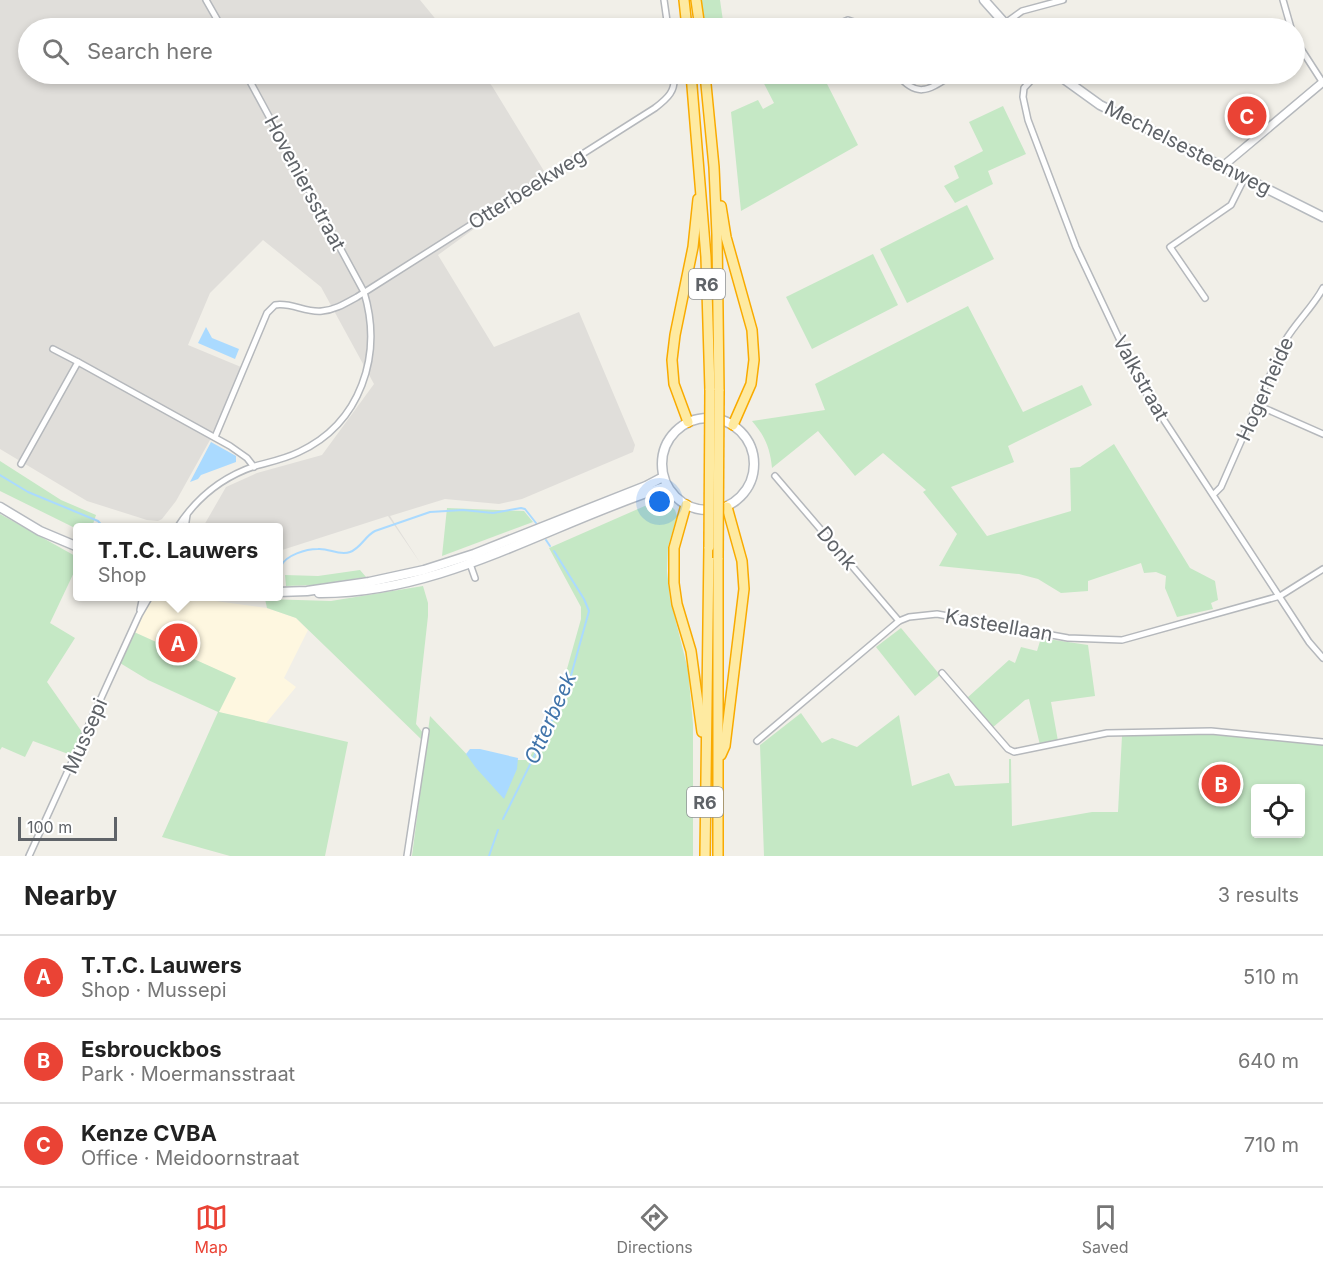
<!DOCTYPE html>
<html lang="en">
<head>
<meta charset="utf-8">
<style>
	body { margin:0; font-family:Inter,sans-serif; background:#f2f2f2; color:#222 }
	.controls { position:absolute; right:18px; bottom:18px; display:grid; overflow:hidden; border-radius:6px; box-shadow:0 3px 9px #0003 }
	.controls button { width:54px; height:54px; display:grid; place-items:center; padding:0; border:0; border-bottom:2px solid #e0e0e0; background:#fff; color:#222; font:30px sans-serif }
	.scale { position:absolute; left:18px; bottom:15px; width:99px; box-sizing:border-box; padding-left:6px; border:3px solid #5f6368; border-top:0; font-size:16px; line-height:21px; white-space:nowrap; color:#5f6368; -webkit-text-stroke:4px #fff; paint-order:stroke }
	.you { position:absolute; left:660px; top:502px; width:21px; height:21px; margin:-15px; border:4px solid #fff; border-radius:50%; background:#1a73e8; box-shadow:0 0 0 9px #1a73e833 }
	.badge { display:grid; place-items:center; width:39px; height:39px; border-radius:50%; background:#ea4335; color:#fff; font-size:20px; font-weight:700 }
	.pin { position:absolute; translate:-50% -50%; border:3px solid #fff; box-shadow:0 2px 6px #0006 }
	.popup { position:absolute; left:73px; top:523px; width:210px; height:78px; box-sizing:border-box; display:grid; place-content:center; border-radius:6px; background:#fff; filter:drop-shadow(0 2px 4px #0005); font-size:20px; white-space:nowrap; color:#767676 }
	.popup b { font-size:22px; color:#222 }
	.popup::after { content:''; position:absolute; left:50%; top:100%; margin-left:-12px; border:12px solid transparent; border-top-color:#fff }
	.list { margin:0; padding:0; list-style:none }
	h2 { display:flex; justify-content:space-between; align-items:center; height:78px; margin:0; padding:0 24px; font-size:26px }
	h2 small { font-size:20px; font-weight:400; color:#767676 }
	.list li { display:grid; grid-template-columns:39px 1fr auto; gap:18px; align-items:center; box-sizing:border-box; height:84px; padding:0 24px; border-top:2px solid #e0e0e0 }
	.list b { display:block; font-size:22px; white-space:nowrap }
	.list p { margin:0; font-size:20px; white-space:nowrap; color:#767676 }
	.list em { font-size:20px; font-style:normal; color:#767676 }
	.icon { flex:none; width:33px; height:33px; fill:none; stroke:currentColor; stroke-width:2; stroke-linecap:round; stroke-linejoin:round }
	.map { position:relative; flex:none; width:1323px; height:856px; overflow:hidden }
	.search { position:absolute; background:#fff; box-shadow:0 3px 9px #0003; left:18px; right:18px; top:18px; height:66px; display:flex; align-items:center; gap:15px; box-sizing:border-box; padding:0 21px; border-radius:33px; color:#767676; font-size:22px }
	.sheet { height:330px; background:#fff }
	nav { display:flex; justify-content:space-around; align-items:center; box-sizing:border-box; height:84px; border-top:2px solid #e0e0e0; background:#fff; font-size:16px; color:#767676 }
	nav a { display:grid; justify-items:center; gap:3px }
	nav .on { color:#ea4335 }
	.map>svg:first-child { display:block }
	.commercial { fill:#fef7e0 }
	.industrial { fill:#e0deda }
	.green { fill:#c5e8c5; fill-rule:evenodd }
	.water { fill:#aadaff }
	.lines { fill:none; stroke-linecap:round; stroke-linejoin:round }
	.stream { stroke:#aadaff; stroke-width:2 }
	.minor-casing { stroke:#b5b8bc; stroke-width:8 }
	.tertiary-casing { stroke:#b5b8bc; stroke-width:10 }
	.secondary-casing { stroke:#b6babf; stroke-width:11 }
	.trunk-casing { stroke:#f9ab00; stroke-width:12 }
	.minor { stroke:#fff; stroke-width:5 }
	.tertiary { stroke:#fff; stroke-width:7 }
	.secondary { stroke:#fff; stroke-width:8 }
	.trunk { stroke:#feeaa1; stroke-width:9 }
	.trunk-bridge-casing { stroke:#f9ab00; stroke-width:12; stroke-linecap:butt }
	.trunk-bridge { stroke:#feeaa1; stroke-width:9 }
	.labels { text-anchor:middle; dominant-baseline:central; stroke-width:4.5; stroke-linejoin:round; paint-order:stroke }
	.shield { fill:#fff; stroke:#8f9295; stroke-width:1.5 }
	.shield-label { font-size:18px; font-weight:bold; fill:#5f6368 }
	.street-label { font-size:20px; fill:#5f6368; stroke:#fff }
	.water-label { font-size:21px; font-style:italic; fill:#4174aa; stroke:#fff }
</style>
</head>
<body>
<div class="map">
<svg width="1323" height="856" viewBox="0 0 1323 856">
	<rect width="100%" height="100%" fill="#f1efe8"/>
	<!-- commercial -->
	<path class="commercial" d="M154,596L186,597L267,608L296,618L308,630L284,678L296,687L266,723L218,712L235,678L134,632Z"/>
	<!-- industrial -->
	<path class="industrial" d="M0,0H420L443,28H28V74H481L492,86L547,176L438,255L494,347L579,312L635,445L633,452L522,499L499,504L445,499L390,516L421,564L388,516L279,551L278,528L203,527L226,487L257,473L322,455L374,384L321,287L263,240L210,293L188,345L241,367L210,440L176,501L162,519L158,521L147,520L87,501L0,449Z"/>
	<!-- green -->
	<g class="green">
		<path d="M701,0H720L724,28H705Z"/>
		<path d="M759,74H822L858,145L741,211L731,112L758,100L763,109L774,103Z"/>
		<path d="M1003,106L1026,154L988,171L993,184L955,203L944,186L959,178L954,166L983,151L969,122Z"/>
		<path d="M967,205L994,259L907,303L880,249Z"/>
		<path d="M873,254L898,305L812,349L786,297Z"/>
		<path d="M968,306L1023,412L1082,385L1092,405L1008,446L1014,462L951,487L987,536L1071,511L1070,468L1080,467L1114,444L1190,568L1215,581L1218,600L1211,603L1213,609L1177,617L1165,588L1166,576L1156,572L1144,573L1141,563L1088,581V591L1061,593L1038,579L1019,574L939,566L957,534L923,492L926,490L883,453L855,476L818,431L772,468C770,448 765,436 752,421L825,410L815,384Z"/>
		<path d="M0,461L61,500L96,515L92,527L78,528L77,529L0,491Z"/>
		<path d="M663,498L675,510L677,516L668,547L667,571L670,598L688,670L693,724V856H412L430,716L500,789L516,760H528L576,680L565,676L581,619V607L549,548Z"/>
		<path d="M447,508L524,511L533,522L442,556Z"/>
		<path d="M0,514L77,557V566L50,623L75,638L47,682L82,732L71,755L33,741L25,757L2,747L0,750Z"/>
		<path d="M360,570L366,577L315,585L286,586L285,575L318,576Z"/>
		<path d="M423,586L428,603V616L416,724L423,733L422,740L296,618L267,608L265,599L331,601Z"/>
		<path d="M901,628L940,675L915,696L876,647Z"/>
		<path d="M134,632L236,678L219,712L348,742L325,856H230L162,837L218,712L148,680L120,663Z"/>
		<path d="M1041,638L1088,645L1095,696L1051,702L1058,741L1040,745L1029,699L1025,700L992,728L967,698L1009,660L1015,663L1021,647L1037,651Z"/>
		<path d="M801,713L822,743L832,738L857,747L899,715L912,786L949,773L955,786L1009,783V759H1011L1012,826L1092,812H1118L1122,736L1211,734L1323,745V856H764L760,745ZM1256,788H1300V834H1256Z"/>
	</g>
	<!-- water -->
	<g class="water">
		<path d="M206,327L212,338L239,349L235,359L198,343Z"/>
		<path d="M211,442L236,456V462L201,475L198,479L190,482Z"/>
		<path d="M470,749H480L518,758L517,769L504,799L476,768L466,754Z"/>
	</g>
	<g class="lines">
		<!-- stream -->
		<g class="stream">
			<path d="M0,475L28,492L98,521L104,528"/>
			<path d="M546,540L550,546"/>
			<path d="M281,566C286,555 306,549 318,549C329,548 339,556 350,552C361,548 365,536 375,531L430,512L463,510L493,513L521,508L525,509L536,523"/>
			<path d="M278,577L279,575"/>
			<path d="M503,819L567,690L589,611L584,599L554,551"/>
			<path d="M489,856L498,830"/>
		</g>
		<defs>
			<g id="minor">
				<path d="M206,0L222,28"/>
				<path d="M664,0L668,28"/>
				<path d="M1283,0L1291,28"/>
				<path d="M1004,24L1022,11L1063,0"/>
				<path d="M829,28L848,20L857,23L861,28"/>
				<path d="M1294,38L1323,83"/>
				<path d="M897,74C918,100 930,89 954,74"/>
				<path d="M1037,74L1024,88L1023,97L1028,120L1076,247L1141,385L1309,642L1323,658"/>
				<path d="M1205,298L1170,247L1231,205L1245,177"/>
				<path d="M53,349L78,362"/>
				<path d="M1257,405L1323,434"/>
				<path d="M215,437L267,313L275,305C291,302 306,313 322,311C335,310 346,303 357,297L655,108C668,98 676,91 674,74"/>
				<path d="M21,464L78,362L230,446L247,458L254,467"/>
				<path d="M775,476L899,621"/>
				<path d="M1214,494L1221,487L1285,341C1296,322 1313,307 1323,288"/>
				<path d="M177,528C196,498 222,477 255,466C270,462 285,459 299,452C361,423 383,355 364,292L246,74"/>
				<path d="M185,528L187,515"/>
				<path d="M469,561L475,578"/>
				<path d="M140,610L143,596"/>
				<path d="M942,673L1008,749L1014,752L1107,733L1211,731L1323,742"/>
				<path d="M757,741L899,621L909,617L937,614L1068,638L1122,640L1280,596L1323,569"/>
				<path d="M29,856L139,615L150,596"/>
				<path d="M407,856L426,731"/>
			</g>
			<path id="tertiary" d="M1223,166L1323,82"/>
			<g id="secondary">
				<path d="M984,0L1009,28"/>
				<path d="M1057,74L1100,105L1323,217"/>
				<circle cx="708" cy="464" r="46"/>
				<path d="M0,507L40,531L78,547"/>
				<path d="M278,592L307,591L369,582L424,570L474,554L646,486L663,477"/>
				<path d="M319,593C443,594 552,522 667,486"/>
			</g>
			<g id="trunk">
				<path d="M684,0L687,28"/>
				<path d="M696,0L700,28"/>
				<path d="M691,74L706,257L710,390"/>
				<path d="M705,74L714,167L717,235L719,391"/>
				<path d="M721,206L726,237L752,330L754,360L751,384L733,425"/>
				<path d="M688,422L674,384L672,360L675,335L693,247L698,199"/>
				<path d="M686,505L674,548V583L677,604L691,651L702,732"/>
				<path d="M718,558V856"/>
				<path d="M721,755L725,746L744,589L742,561L727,507"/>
				<path d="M705,856L709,547"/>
			</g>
		</defs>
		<!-- minor casing -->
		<use href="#minor" class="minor-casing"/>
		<!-- tertiary casing -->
		<use href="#tertiary" class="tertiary-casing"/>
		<!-- secondary casing -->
		<use href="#secondary" class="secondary-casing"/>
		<!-- trunk casing -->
		<use href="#trunk" class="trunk-casing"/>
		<!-- minor -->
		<use href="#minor" class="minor"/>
		<!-- tertiary -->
		<use href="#tertiary" class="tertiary"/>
		<!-- secondary -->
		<use href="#secondary" class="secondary"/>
		<!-- trunk -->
		<use href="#trunk" class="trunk"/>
		<defs>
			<g id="trunk-bridge">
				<path d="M709,547L710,390"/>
				<path d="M718,558L719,391"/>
			</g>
		</defs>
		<!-- trunk-bridge casing -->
		<use href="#trunk-bridge" class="trunk-bridge-casing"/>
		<!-- trunk-bridge -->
		<use href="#trunk-bridge" class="trunk-bridge"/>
	</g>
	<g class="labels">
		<!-- shield labels -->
		<g class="shield">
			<rect x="689" y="269" width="36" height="30" rx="4.5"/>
			<rect x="687" y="787" width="36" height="30" rx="4.5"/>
		</g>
		<g class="shield-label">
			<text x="707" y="284">R6</text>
			<text x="705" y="802">R6</text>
		</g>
		<!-- street labels -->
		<g class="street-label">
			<text transform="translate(1188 148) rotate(27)">Mechelsesteenweg</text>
			<text transform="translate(305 183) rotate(62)">Hoveniersstraat</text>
			<text transform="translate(527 189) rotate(-32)">Otterbeekweg</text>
			<text transform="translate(1141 378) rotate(61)">Valkstraat</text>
			<text transform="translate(1265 389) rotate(-66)">Hogerheide</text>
			<text transform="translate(837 548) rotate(50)">Donk</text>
			<text transform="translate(999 625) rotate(10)">Kasteellaan</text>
			<text transform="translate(85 736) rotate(-66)">Mussepi</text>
		</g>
		<!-- water labels -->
		<g class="water-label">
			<text transform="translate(550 718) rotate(-66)">Otterbeek</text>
		</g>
	</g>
</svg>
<div class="controls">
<button><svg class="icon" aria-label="locate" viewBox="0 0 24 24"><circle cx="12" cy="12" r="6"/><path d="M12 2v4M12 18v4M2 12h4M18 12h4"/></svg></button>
</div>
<div class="scale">100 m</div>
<div class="you"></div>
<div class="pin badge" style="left:178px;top:643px">A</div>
<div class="popup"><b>T.T.C. Lauwers</b>Shop</div>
<div class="pin badge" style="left:1221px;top:784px">B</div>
<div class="pin badge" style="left:1247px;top:116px">C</div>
<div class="search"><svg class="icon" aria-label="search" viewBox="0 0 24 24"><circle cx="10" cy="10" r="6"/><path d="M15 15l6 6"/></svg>Search here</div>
</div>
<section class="sheet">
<h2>Nearby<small>3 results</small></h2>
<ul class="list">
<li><span class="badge">A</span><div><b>T.T.C. Lauwers</b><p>Shop · Mussepi</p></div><em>510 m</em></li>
<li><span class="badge">B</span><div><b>Esbrouckbos</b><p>Park · Moermansstraat</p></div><em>640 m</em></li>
<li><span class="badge">C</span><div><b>Kenze CVBA</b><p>Office · Meidoornstraat</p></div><em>710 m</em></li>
</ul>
</section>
<nav>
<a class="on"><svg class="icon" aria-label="map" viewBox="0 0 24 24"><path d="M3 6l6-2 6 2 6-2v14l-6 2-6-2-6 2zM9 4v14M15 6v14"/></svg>Map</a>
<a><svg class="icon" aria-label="directions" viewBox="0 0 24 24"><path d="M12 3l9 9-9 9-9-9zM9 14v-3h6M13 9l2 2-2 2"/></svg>Directions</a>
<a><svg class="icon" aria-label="saved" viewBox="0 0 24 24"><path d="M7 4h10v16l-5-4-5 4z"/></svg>Saved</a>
</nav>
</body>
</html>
